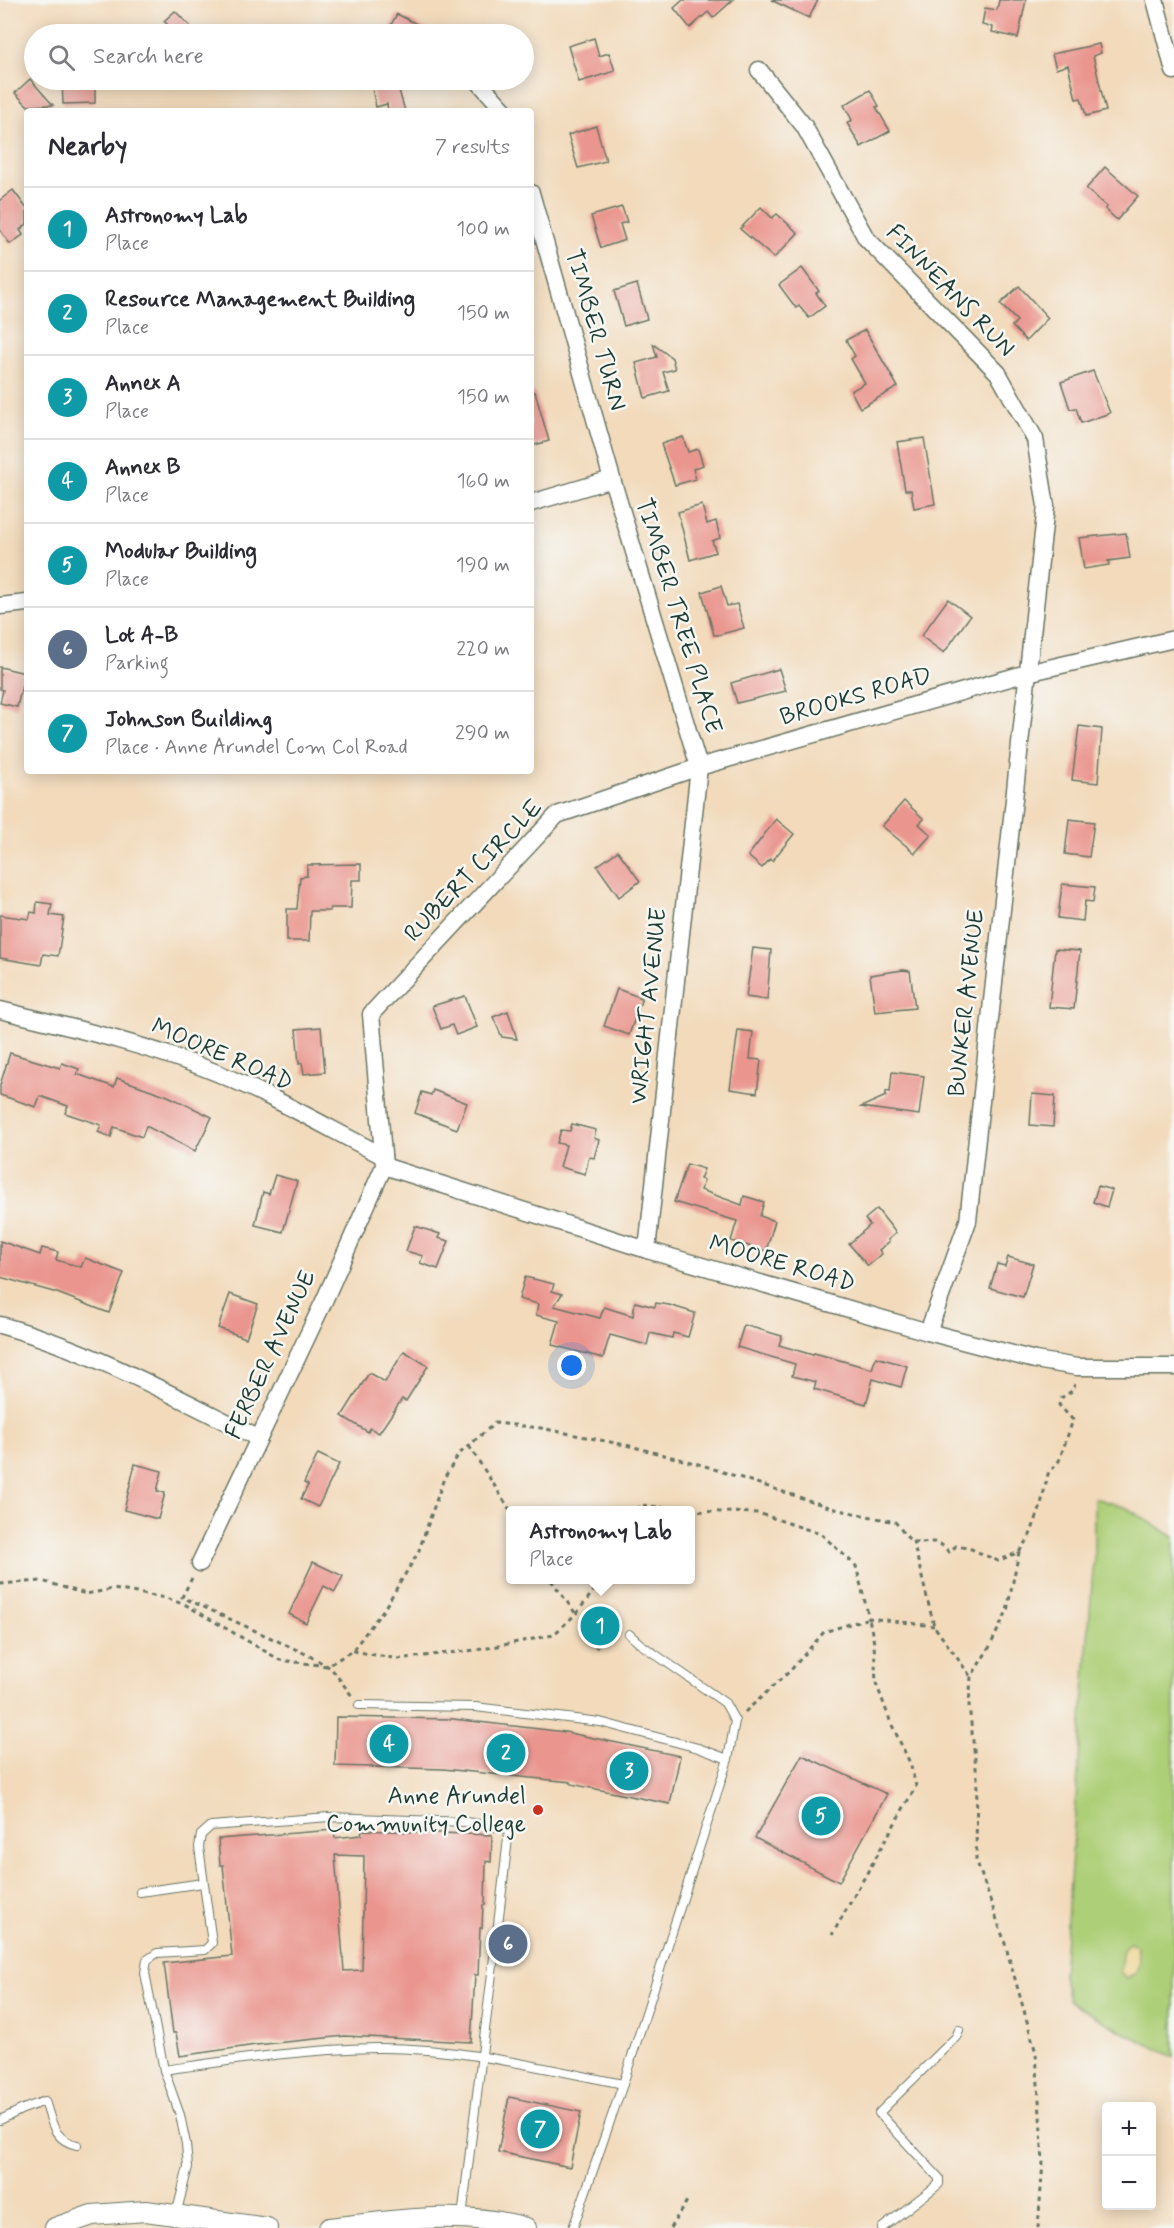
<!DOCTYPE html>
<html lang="en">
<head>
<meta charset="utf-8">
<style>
	body { margin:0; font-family:Mynerve,sans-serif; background:#f7f7f7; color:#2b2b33 }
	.controls { position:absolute; right:18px; bottom:18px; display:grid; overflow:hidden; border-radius:6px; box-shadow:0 3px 15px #0003 }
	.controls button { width:54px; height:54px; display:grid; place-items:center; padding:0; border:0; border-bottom:2px solid #e1e1e2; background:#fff; color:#2b2b33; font:30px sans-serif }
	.you { position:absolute; left:572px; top:1366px; width:21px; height:21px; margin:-15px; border:4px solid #fff; border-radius:50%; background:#1a73e8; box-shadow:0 0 0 9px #1a73e833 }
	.badge { display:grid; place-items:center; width:39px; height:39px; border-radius:50%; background:#c8321e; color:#fff; font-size:20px; font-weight:700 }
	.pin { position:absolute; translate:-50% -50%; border:3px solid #fff; box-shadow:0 2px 6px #0006 }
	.popup { position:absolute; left:506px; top:1506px; width:189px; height:78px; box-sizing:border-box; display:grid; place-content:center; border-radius:6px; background:#fff; filter:drop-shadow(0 2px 4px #0005); font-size:20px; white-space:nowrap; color:#7c7c81 }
	.popup b { font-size:22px; color:#2b2b33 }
	.popup::after { content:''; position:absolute; left:50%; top:100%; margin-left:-12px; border:12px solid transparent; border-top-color:#fff }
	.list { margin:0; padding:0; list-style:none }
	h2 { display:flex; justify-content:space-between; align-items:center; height:78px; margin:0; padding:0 24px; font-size:26px }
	h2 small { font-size:20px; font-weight:400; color:#7c7c81 }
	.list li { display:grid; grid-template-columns:39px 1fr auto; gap:18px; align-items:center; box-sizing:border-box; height:84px; padding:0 24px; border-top:2px solid #e1e1e2 }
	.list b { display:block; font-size:22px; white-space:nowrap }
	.list p { margin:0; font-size:20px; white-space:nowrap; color:#7c7c81 }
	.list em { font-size:20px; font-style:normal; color:#7c7c81 }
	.icon { flex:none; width:33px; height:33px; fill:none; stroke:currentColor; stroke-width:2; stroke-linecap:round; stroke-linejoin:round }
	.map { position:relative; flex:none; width:1174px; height:2228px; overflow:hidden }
	.search { position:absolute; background:#fff; box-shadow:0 3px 15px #0003; left:24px; top:24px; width:510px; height:66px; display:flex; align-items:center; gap:15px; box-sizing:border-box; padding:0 21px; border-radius:33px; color:#7c7c81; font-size:22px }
	.panel { position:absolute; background:#fff; box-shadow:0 3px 15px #0003; left:24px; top:108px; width:510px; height:666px; border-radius:6px }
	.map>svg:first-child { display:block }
	.green { fill:#adcf77; stroke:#668656; stroke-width:1.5 }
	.sand { fill:#eeda9e; stroke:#868c69; stroke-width:1.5 }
	.building { fill:#ea968f; fill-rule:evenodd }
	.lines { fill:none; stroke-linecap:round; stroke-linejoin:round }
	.service-casing { stroke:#697463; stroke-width:10 }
	.minor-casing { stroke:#697463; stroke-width:19 }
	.tertiary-casing { stroke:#697463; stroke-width:22 }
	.path { stroke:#697463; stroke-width:3; stroke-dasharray:4.5 4.5; stroke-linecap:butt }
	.service { stroke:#fff; stroke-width:8 }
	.minor { stroke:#fff; stroke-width:16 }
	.tertiary { stroke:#fff; stroke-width:20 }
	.poi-dot { fill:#c8321e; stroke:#f6f6f2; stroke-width:2 }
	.labels { text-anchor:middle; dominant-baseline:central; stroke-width:5; stroke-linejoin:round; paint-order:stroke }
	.street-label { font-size:24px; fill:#1f3d34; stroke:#f6f6f2 }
	.poi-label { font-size:24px; fill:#1f3d34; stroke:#f6f6f2; text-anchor:end }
</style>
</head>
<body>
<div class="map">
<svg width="1174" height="2228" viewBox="0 0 1174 2228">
	<rect width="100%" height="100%" fill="#f6f6f2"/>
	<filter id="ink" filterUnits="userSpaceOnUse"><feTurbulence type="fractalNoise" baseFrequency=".0167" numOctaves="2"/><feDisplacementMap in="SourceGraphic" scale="12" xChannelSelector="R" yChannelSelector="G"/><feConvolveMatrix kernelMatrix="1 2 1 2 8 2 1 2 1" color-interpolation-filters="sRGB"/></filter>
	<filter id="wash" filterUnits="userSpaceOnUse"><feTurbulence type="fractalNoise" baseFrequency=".008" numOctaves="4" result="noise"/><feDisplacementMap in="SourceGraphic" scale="24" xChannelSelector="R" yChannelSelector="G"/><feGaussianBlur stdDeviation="1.35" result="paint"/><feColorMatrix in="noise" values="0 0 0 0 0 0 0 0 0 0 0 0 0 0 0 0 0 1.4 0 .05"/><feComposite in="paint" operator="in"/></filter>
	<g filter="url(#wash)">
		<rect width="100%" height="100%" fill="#f2dabb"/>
		<!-- green -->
		<path class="green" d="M1094,1498L1127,1508L1174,1537V2057L1121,2031L1069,2001L1063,1976L1094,1557Z"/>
		<!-- sand -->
		<path class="sand" d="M1129,1943L1137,1946L1139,1960L1136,1973L1127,1978L1120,1972L1123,1950Z"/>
		<g id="blocks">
			<!-- building -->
			<g class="building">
				<path d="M683,0H733L713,18L708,12L690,28L674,8Z"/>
				<path d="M771,0H818L809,18Z"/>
				<path d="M999,0H1026L1018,38L992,32L993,27L982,25L985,8L997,10Z"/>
				<path d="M175,11L198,34H177L164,21Z"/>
				<path d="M397,14L436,34H386Z"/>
				<path d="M594,38L599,56L609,53L615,71L579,82L568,46Z"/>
				<path d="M1099,44L1101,53L1093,56L1106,111L1086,116L1081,98L1076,99L1068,65L1056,69L1052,54Z"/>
				<path d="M30,79L53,105L28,106L15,93Z"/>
				<path d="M62,80H95V103L63,104Z"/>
				<path d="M391,80H396L405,111H388L387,104L376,107L371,84Z"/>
				<path d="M870,90L879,106L876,107L890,131L861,147L847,123L852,120L844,105Z"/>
				<path d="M596,126L606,161L578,168L568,135Z"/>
				<path d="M1105,167L1138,196L1117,220L1105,209L1107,207L1086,189Z"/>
				<path d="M13,190L27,209V224L20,230L23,235L10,244L0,230V200Z"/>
				<path d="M622,207L627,222L620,224L625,240L601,248L591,216Z"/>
				<path d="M761,207L772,218L777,214L798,233L774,258L740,229Z"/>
				<path d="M802,268L819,291L816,293L825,306L809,318L799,306L796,308L779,285Z"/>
				<path d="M637,284L647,319L624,326L614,291Z"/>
				<path d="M1019,286L1048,318L1026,341L1012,326L1017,321L1000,304Z"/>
				<path d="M865,330L898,387L860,408L851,391L865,383L851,359L855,356L846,340Z"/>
				<path d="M653,344L672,358L675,369L663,372L669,391L645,398L636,363L657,357Z"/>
				<path d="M1093,371L1110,413L1081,423L1076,408L1070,409L1061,382Z"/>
				<path d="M535,392L549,441L531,446V393Z"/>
				<path d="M683,437L688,452L698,449L703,465L693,469L696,479L675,485L661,444Z"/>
				<path d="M924,438L935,504L914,508L911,490H905L897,442Z"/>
				<path d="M702,505L707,524L716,521L720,538L712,541L716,552L690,560L678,512Z"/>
				<path d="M1126,533L1130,558L1108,561L1109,565L1084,569L1079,538Z"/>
				<path d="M721,586L727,606L737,604L744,628L718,635H714L702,592Z"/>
				<path d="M948,599L970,616L944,653L921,636Z"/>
				<path d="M0,667L25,673L17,707L0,703L3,690L0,689Z"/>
				<path d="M779,669L786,691L737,703L731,683Z"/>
				<path d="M1079,726L1102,729L1098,783L1072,780Z"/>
				<path d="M904,801L924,819L919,824L931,835L915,853L882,826Z"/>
				<path d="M776,819L794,834L772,861L770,859L762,868L748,856Z"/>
				<path d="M1069,819L1094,822L1089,857L1065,854Z"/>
				<path d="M618,851L640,881L619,897L597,866Z"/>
				<path d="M361,864V880H352L351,908H330V911H310L309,941H287V909H297L300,877L307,876V865Z"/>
				<path d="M1062,884L1095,887L1093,902L1085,901L1083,921L1058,918Z"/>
				<path d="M37,902L52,904L50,915L64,917L58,956L43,954L41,965L0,958V915L29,919L31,912L36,913Z"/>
				<path d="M753,948L771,950L767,1000L746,997Z"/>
				<path d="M1055,949L1080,951L1074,1009L1049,1007Z"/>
				<path d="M903,970L910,971L915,1008L875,1012L870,975Z"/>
				<path d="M617,989L642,998L629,1035L604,1026Z"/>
				<path d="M465,996L477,1027L456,1035L452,1025L441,1029L432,1006Z"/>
				<path d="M508,1011L517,1039L502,1037L493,1017Z"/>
				<path d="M321,1027L325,1072L304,1074L302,1063L299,1064L296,1029Z"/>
				<path d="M738,1030L753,1032L750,1059L761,1060L757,1093L730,1089Z"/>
				<path d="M10,1053L60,1068L62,1063L79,1069L77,1074L114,1087L117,1078L168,1096L212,1117L195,1151L146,1126L142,1137L114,1127L111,1137L98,1132L101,1125L65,1113L68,1106L40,1096L36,1107L0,1095V1085Z"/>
				<path d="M892,1072L924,1076L919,1115L861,1107L886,1096V1091L890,1092Z"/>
				<path d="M433,1090L467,1103L457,1129L415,1113L422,1092L431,1095Z"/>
				<path d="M1032,1094L1055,1096L1053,1127L1030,1125Z"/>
				<path d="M572,1124L596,1130L594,1138L599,1140L594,1158L589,1157L585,1174L560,1167L566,1145L557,1143L561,1130L570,1131Z"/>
				<path d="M687,1164L704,1169L700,1179L704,1180L701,1190L742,1205L744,1196L764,1202L760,1216L775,1221L766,1251L731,1241L737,1221L674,1202Z"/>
				<path d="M275,1175L297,1181L283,1232L255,1225L263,1192L269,1194Z"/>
				<path d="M1098,1186L1112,1190L1107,1207L1093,1202Z"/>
				<path d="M877,1209L896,1233L888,1240L889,1242L879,1250L882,1254L868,1266L849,1244L870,1225L865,1219Z"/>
				<path d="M415,1226L440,1234L438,1238L449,1241L438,1269L420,1263L423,1256L406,1251Z"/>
				<path d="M0,1241L40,1255L42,1248L58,1252L56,1260L81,1267L85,1258L124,1273L109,1313L57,1293L0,1277Z"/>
				<path d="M1008,1257L1033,1264L1023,1297L990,1288L997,1264L1005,1266Z"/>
				<path d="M525,1277L554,1284L552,1291L562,1294L554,1306L600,1318L604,1307L633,1316L635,1302L655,1307L656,1303L669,1305L695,1313L688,1337L673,1333L672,1338L650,1333L647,1345L610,1335L603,1358L552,1345L559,1321L536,1315L538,1304L519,1299Z"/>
				<path d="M230,1294L258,1304L246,1338L218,1328Z"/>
				<path d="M744,1325L782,1336L779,1345L813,1355L814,1353L872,1369L876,1357L907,1366L901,1387L873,1379L866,1404L814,1389L816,1382L792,1376L795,1364L737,1347Z"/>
				<path d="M404,1351L428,1366L406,1401L402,1399L379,1433L370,1428L368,1432L342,1416L369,1373L385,1382Z"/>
				<path d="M318,1454L339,1464L318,1507L301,1499L308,1485L304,1483Z"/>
				<path d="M135,1464L162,1471L157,1491L165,1493L158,1519L124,1510Z"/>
				<path d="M313,1562L343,1576L335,1592L324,1586L306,1623L289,1614Z"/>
				<path d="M594,1622L608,1631L597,1648L584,1640Z"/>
				<path d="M336,1717L453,1719L565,1732L680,1756L670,1804L571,1784V1782L443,1769L335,1766Z"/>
				<path d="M802,1755L887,1794L839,1882L755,1838Z"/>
				<path d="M334,1830L335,1838L361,1835L362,1830L492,1835L491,1862L486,1861L485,1905H483L482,1928H480L478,1975H475L471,2042L345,2036L256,2045L180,2056L176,2033H173L164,1963L232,1956L223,1865H220L218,1839ZM335,1855L364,1856L362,1970L344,1971Z"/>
				<path d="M509,2097L581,2112L570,2167L498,2152Z"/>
			</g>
		</g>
	</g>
	<g filter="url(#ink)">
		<use href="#blocks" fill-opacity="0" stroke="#697463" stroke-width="1.5"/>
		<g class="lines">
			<defs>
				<g id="service">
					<path d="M629,1634L639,1643L725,1703L735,1721L728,1759"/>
					<path d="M359,1705L475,1707L600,1722L698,1748L728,1759L623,2084L573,2228"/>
					<path d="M140,1892L203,1883"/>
					<path d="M164,2070C234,2060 304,2049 376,2048C458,2047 542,2068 623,2084"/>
					<path d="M0,2120L23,2109L45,2101C52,2122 53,2140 77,2145"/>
					<path d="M176,2215L188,2167L186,2144L180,2115L164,2070L145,1973L147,1960L157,1953L205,1950L212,1943L199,1847L201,1835L211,1826L329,1817L466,1822L509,1829C495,1958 477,2088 462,2218"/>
					<path d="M882,2228L939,2184V2178L879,2113L956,2037L959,2030"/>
				</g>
				<g id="minor">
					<path d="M1155,0L1174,71"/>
					<path d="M759,70L804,126L866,238L998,373L1035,439L1046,506L968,1221L928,1332"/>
					<path d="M477,80L505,111"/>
					<path d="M531,193L612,479L699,767L647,1250"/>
					<path d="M531,503L612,479"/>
					<path d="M0,606L27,603"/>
					<path d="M0,1010C68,1027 137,1042 202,1067C265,1091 324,1126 383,1156"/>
					<path d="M384,1166L647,1250L928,1332L1035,1360L1077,1367H1174"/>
					<path d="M0,1325C91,1350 174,1396 258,1438"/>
					<path d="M200,1563L324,1301L384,1166L371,1014L557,815L699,767L1027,673L1174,639"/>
				</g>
				<g id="tertiary">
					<path d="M55,2228L92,2215L146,2211L267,2228"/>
					<path d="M329,2228C394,2221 461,2209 526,2228"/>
				</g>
			</defs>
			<!-- service casing -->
			<use href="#service" class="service-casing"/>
			<!-- minor casing -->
			<use href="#minor" class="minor-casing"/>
			<!-- tertiary casing -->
			<use href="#tertiary" class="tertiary-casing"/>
			<!-- path -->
			<g class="path">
				<path d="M469,1446L510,1510"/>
				<path d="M637,1510L640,1505L685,1510"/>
				<path d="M690,1511L758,1513L821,1534L856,1566L869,1618L934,1626"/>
				<path d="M913,1541L934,1626L971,1677"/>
				<path d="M1019,1552L1007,1611L989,1648L971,1677L969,1705L977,1777L976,1859L1004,1940L1036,2053L1043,2162L1038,2228"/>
				<path d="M192,1578L182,1597L308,1655L331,1668L352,1696"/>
				<path d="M551,1580L576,1614"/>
				<path d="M0,1584L42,1581L86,1594L113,1589L166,1598L186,1605L280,1660L327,1666L352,1651L384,1609L418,1553L444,1478L459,1454L495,1423L541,1428L630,1446L702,1465L835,1509L895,1522C901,1528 905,1537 912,1541C929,1548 932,1533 949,1552L956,1546L969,1548L998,1561L1019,1552L1030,1535L1040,1509L1048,1474L1059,1461L1073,1420L1059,1405L1061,1398L1072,1391L1075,1384"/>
				<path d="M353,1651L398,1659L483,1649L553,1635L576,1614L602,1580"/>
				<path d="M745,1712L790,1671L824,1632L869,1618L874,1643L876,1683L891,1723L910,1763L916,1786L832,1935"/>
				<path d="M670,2228L687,2201"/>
			</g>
			<!-- service -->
			<use href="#service" class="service"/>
			<!-- minor -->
			<use href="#minor" class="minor"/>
			<!-- tertiary -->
			<use href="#tertiary" class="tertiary"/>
		</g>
	</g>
	<!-- markers -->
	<circle class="poi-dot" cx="538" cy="1810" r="6"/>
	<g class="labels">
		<!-- street labels -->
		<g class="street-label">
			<text transform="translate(950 291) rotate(46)">FINNEANS RUN</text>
			<text transform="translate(595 330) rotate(74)">TIMBER TURN</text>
			<text transform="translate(678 616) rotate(73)">TIMBER TREE PLACE</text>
			<text transform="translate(856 697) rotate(-16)">BROOKS ROAD</text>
			<text transform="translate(474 871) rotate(-46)">RUBERT CIRCLE</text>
			<text transform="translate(967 1003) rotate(-84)">BUNKER AVENUE</text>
			<text transform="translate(649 1006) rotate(-84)">WRIGHT AVENUE</text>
			<text transform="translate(222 1055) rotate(23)">MOORE ROAD</text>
			<text transform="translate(782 1264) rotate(16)">MOORE ROAD</text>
			<text transform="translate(271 1355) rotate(-65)">FERBER AVENUE</text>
		</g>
		<!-- poi labels -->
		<g class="poi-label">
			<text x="526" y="1796">Anne Arundel<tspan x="526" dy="28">Community College</tspan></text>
		</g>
	</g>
</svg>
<div class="controls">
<button>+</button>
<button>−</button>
</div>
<div class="you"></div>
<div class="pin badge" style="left:600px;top:1626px;background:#0f9aa8">1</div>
<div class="popup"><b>Astronomy Lab</b>Place</div>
<div class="pin badge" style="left:506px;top:1753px;background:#0f9aa8">2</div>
<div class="pin badge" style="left:629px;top:1771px;background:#0f9aa8">3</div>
<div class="pin badge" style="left:389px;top:1744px;background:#0f9aa8">4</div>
<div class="pin badge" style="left:821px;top:1816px;background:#0f9aa8">5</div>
<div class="pin badge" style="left:508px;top:1944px;background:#5c6f8a">6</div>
<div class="pin badge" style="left:540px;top:2129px;background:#0f9aa8">7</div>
<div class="search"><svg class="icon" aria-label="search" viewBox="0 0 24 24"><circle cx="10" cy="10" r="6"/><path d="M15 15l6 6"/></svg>Search here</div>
<section class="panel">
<h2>Nearby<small>7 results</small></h2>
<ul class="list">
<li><span class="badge" style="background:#0f9aa8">1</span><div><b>Astronomy Lab</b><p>Place</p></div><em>100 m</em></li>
<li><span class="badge" style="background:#0f9aa8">2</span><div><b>Resource Management Building</b><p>Place</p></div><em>150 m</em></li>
<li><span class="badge" style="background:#0f9aa8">3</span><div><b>Annex A</b><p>Place</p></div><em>150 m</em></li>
<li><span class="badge" style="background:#0f9aa8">4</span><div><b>Annex B</b><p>Place</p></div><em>160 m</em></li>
<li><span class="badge" style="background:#0f9aa8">5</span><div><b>Modular Building</b><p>Place</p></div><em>190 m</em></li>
<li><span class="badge" style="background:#5c6f8a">6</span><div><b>Lot A-B</b><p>Parking</p></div><em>220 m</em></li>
<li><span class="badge" style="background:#0f9aa8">7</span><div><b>Johnson Building</b><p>Place · Anne Arundel Com Col Road</p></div><em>290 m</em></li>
</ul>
</section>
</div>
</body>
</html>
